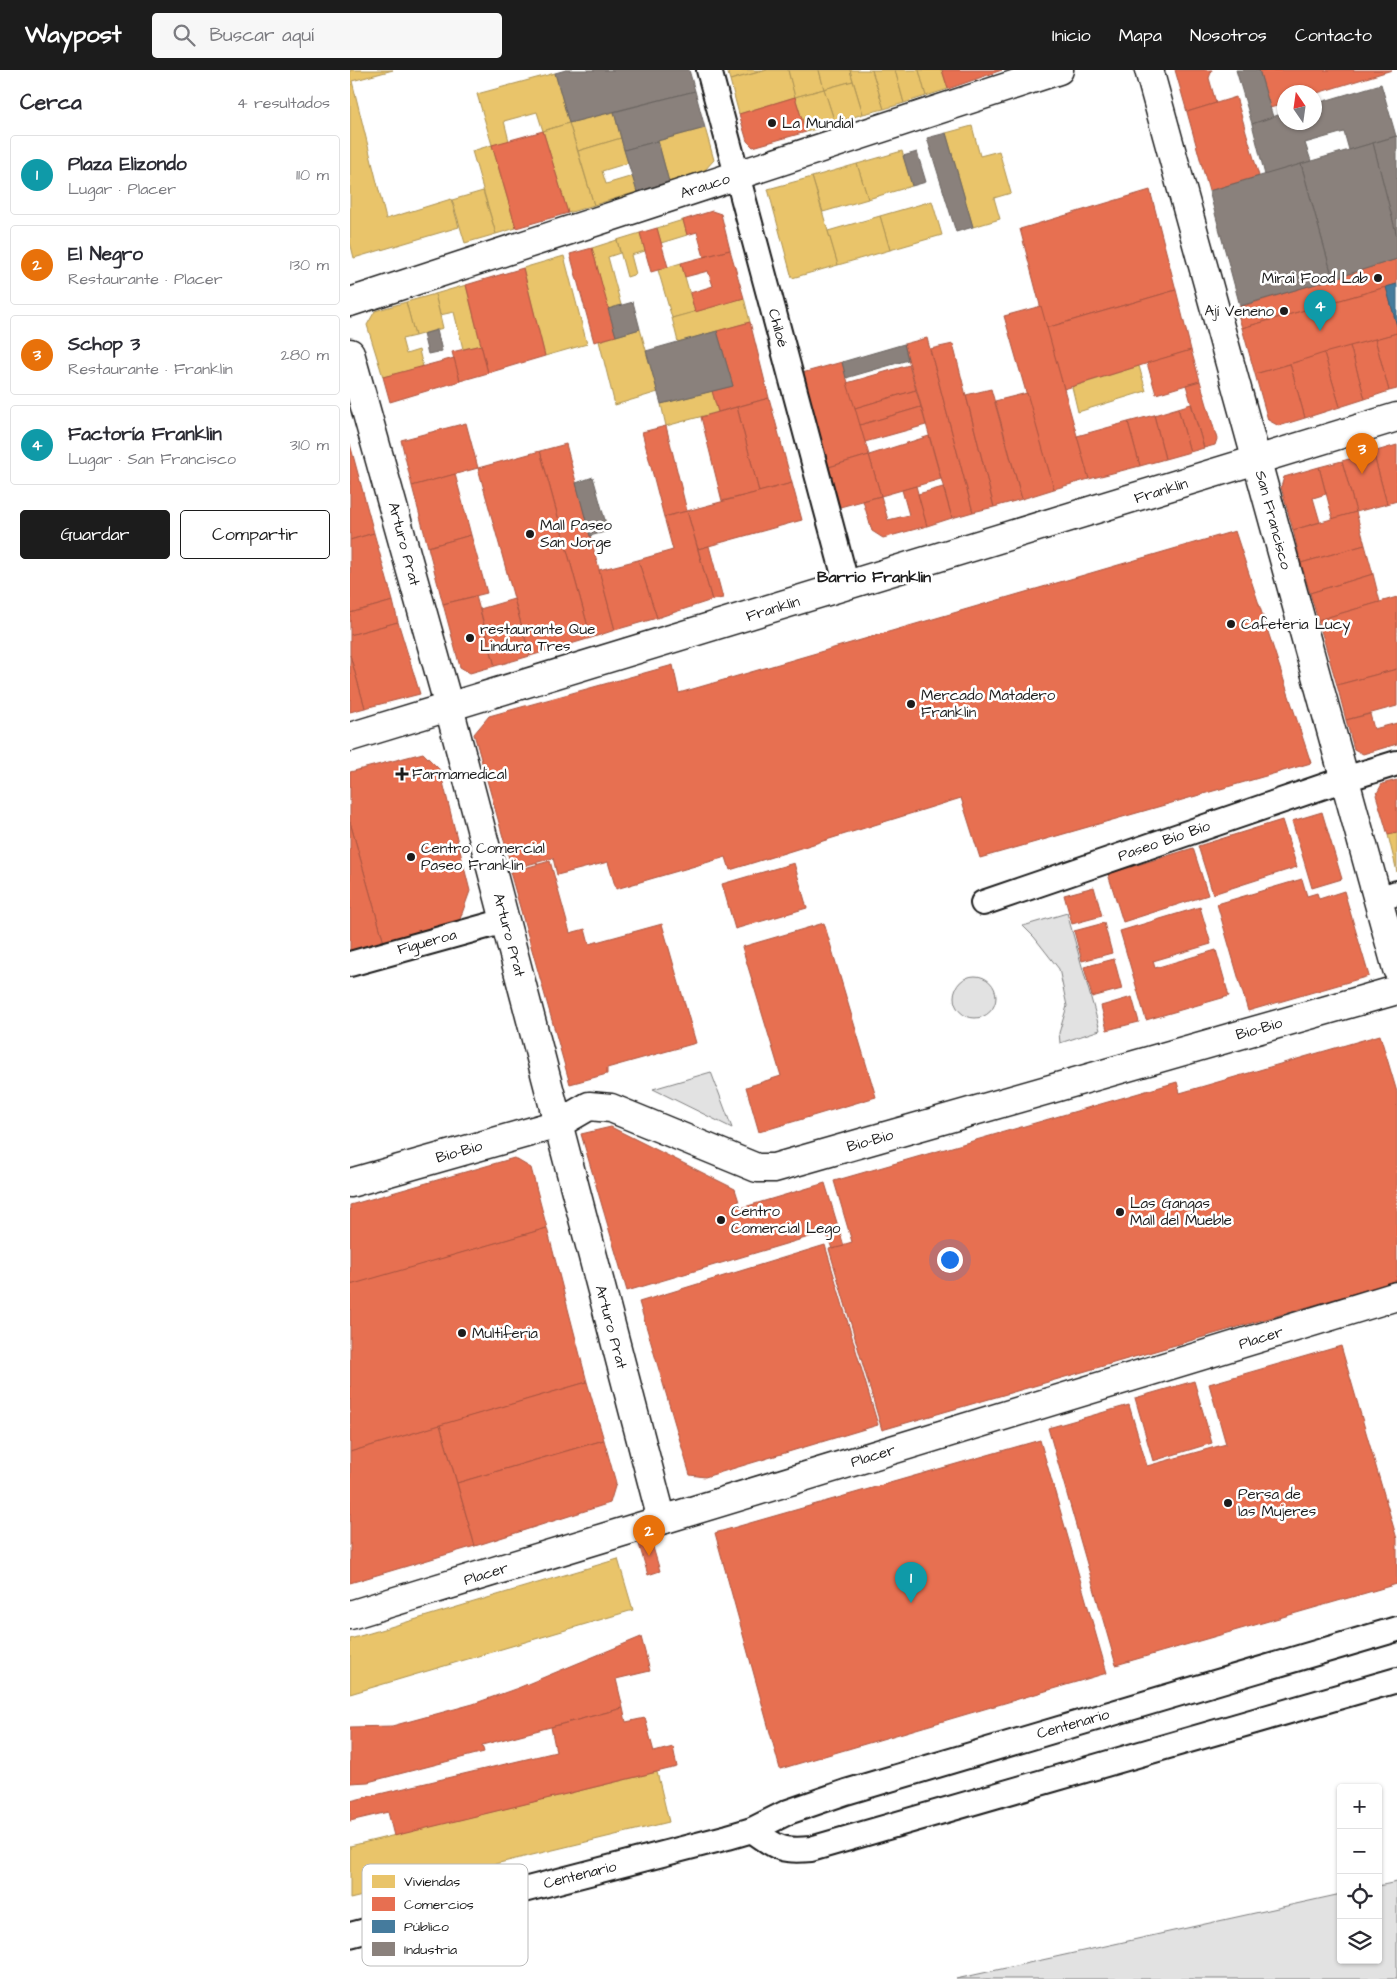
<!DOCTYPE html>
<html lang="es">
<head>
<meta charset="utf-8">
<style>
	body { margin:0; font-family:"Architects Daughter",sans-serif; background:#f7f7f7; color:#2b2b33 }
	.controls { position:absolute; right:15px; bottom:15px; display:grid; overflow:hidden; border-radius:5px; box-shadow:0 1px 4px #0004 }
	.controls button { width:45px; height:45px; display:grid; place-items:center; padding:0; border:0; border-bottom:1px solid #e1e1e2; background:#fff; color:#2b2b33; font:25px sans-serif }
	.compass { position:absolute; left:927px; top:15px; width:45px; height:45px; border-radius:50%; background:#fff; box-shadow:0 1px 4px #0004; rotate:347deg }
	.you { position:absolute; left:599px; top:1189px; width:18px; height:18px; margin:-12px; border:4px solid #fff; border-radius:50%; background:#1a73e8; box-shadow:0 0 0 8px #1a73e833 }
	.badge { display:grid; place-items:center; width:32px; height:32px; border-radius:50%; background:#1c1c1c; color:#fff; font-size:16px; font-weight:700 }
	.pin { position:absolute; translate:-50% -41px; filter:drop-shadow(0 1px 2px #0008) }
	.pin::after { content:''; position:absolute; top:26px; width:18px; height:15px; background:inherit; clip-path:polygon(0 0,100% 0,50% 100%) }
	.list { margin:0; padding:0; list-style:none }
	h2 { display:flex; justify-content:space-between; align-items:center; height:65px; margin:0; padding:0 20px; font-size:21px }
	h2 small { font-size:16px; font-weight:400; color:#7c7c81 }
	.list li { display:grid; grid-template-columns:32px 1fr auto; gap:15px; align-items:center; box-sizing:border-box; height:80px; margin:0 10px 10px; padding:0 10px; border:1px solid #e1e1e2; border-radius:5px }
	.list b { display:block; font-size:19px; white-space:nowrap }
	.list p { margin:0; font-size:16px; white-space:nowrap; color:#7c7c81 }
	.list em { font-size:16px; font-style:normal; color:#7c7c81 }
	.actions { display:flex; gap:10px; padding:15px 20px }
	.actions a { flex:1; padding:11px 0; border:1px solid #1c1c1c; border-radius:5px; text-align:center; font-size:18px; color:#1c1c1c }
	.actions .main { background:#1c1c1c; color:#fff }
	.icon { flex:none; width:28px; height:28px; fill:none; stroke:currentColor; stroke-width:2; stroke-linecap:round; stroke-linejoin:round }
	.map { position:relative; flex:none; width:1047px; height:1909px; overflow:hidden }
	header { display:flex; align-items:center; gap:30px; box-sizing:border-box; height:70px; padding:0 25px; background:#1c1c1c; color:#fff }
	header strong { font-size:24px }
	nav { display:flex; gap:28px; margin-inline-start:auto; font-size:18px }
	.search { width:350px; height:45px; background:#f7f7f7; display:flex; align-items:center; gap:12px; box-sizing:border-box; padding:0 18px; border-radius:5px; color:#7c7c81; font-size:19px }
	main { display:flex }
	aside { flex:1; background:#fff }
	.map>svg:first-child { display:block }
	.green { fill:#e2e2e2; stroke:#7f7f7f }
	.homes { fill:#e9c46a; stroke:#ac9253 }
	.shops { fill:#e76f51; stroke:#aa5641 }
	.public { fill:#457b9d; stroke:#395e76 }
	.industry { fill:#8a817c; stroke:#69635f }
	.lines { fill:none; stroke-linecap:round; stroke-linejoin:round }
	.street-casing { stroke:#1c1c1c; stroke-width:28 }
	.secondary-casing { stroke:#1c1c1c; stroke-width:31 }
	.street { stroke:#fff; stroke-width:24 }
	.secondary { stroke:#fff; stroke-width:28 }
	.poi-dot { fill:#1c1c1c; stroke:#fff; stroke-width:2 }
	.labels { text-anchor:middle; dominant-baseline:central; stroke-width:5; stroke-linejoin:round; paint-order:stroke }
	.poi-label { font-size:15px; fill:#1c1c1c; stroke:#fff; text-anchor:start }
	.street-label { font-size:15px; fill:#1c1c1c; stroke:#fff }
	.neighbourhood-label { font-size:16px; font-weight:bold; fill:#1c1c1c; stroke:#fff }
	.key { fill:#fff; stroke:#bbb; stroke-width:1 }
	.key-label { font-size:14px; fill:#1c1c1c }
</style>
</head>
<body>
<header>
<strong>Waypost</strong>
<div class="search"><svg class="icon" aria-label="search" viewBox="0 0 24 24"><circle cx="10" cy="10" r="6"/><path d="M15 15l6 6"/></svg>Buscar aquí</div>
<nav><a>Inicio</a><a>Mapa</a><a>Nosotros</a><a>Contacto</a></nav>
</header>
<main>
<aside>
<h2>Cerca<small>4 resultados</small></h2>
<ul class="list">
<li><span class="badge" style="background:#0f9aa8">1</span><div><b>Plaza Elizondo</b><p>Lugar · Placer</p></div><em>110 m</em></li>
<li><span class="badge" style="background:#e8710a">2</span><div><b>El Negro</b><p>Restaurante · Placer</p></div><em>130 m</em></li>
<li><span class="badge" style="background:#e8710a">3</span><div><b>Schop 3</b><p>Restaurante · Franklin</p></div><em>280 m</em></li>
<li><span class="badge" style="background:#0f9aa8">4</span><div><b>Factoría Franklin</b><p>Lugar · San Francisco</p></div><em>310 m</em></li>
</ul>
<div class="actions"><a class="main">Guardar</a><a>Compartir</a></div>
</aside>
<div class="map">
<svg width="1047" height="1909" viewBox="0 0 1047 1909">
	<rect width="100%" height="100%" fill="#fff"/>
	<filter id="ink" filterUnits="userSpaceOnUse"><feTurbulence type="fractalNoise" baseFrequency=".02" numOctaves="2"/><feDisplacementMap in="SourceGraphic" scale="10" xChannelSelector="R" yChannelSelector="G"/><feConvolveMatrix kernelMatrix="1 2 1 2 8 2 1 2 1" color-interpolation-filters="sRGB"/></filter>
	<g filter="url(#ink)">
		<!-- green -->
		<g class="green">
			<path d="M717,843L750,960L710,973L709,963L717,936L709,899L684,867L673,856Z"/>
			<circle cx="625" cy="927" r="21"/>
			<path d="M361,1002L382,1058L303,1019Z"/>
			<path d="M1047,1812V1909H606L991,1824V1890H1028V1816Z"/>
		</g>
		<!-- homes -->
		<g class="homes">
			<path d="M0,0H43L2,11L36,149L101,129L109,157L4,188L0,172Z"/>
			<path d="M377,0H417L380,10Z"/>
			<path d="M417,0H438L445,27L389,44L380,10Z"/>
			<path d="M438,0H469L474,19L445,27Z"/>
			<path d="M469,0H500L503,11L474,19Z"/>
			<path d="M500,0H522L534,39L513,44Z"/>
			<path d="M522,0H545L554,33L534,39Z"/>
			<path d="M545,0H569L576,26L554,33Z"/>
			<path d="M569,0H592L598,19L576,26Z"/>
			<path d="M205,3L219,53L193,61L187,42L154,51L159,71L142,75L127,24Z"/>
			<path d="M503,11L513,44L485,53L474,19Z"/>
			<path d="M474,19L485,53L456,62L445,27Z"/>
			<path d="M264,42L271,68L228,81L219,53Z"/>
			<path d="M219,53L244,135L218,143L193,61Z"/>
			<path d="M622,56L630,86L649,81L661,123L644,128L650,149L623,157L596,63Z"/>
			<path d="M355,58L364,90L354,101L319,112L308,71Z"/>
			<path d="M271,68L278,93L252,101L256,114L283,106L287,122L244,135L228,81Z"/>
			<path d="M142,75L166,158L146,164L122,81Z"/>
			<path d="M552,81L562,116L518,129L507,94Z"/>
			<path d="M507,94L518,129L473,142L462,107Z"/>
			<path d="M462,107L488,195L442,208L418,119Z"/>
			<path d="M133,121L146,164L115,173L102,130Z"/>
			<path d="M582,131L592,165L540,180L530,146Z"/>
			<path d="M530,146L540,180L488,195L478,161Z"/>
			<path d="M333,150L337,165L311,173L307,158Z"/>
			<path d="M290,163L295,181L281,185L286,204L277,207L267,170Z"/>
			<path d="M267,170L270,183L258,187L271,235L258,239L242,178Z"/>
			<path d="M214,186L237,274L195,286L173,198Z"/>
			<path d="M331,193L345,242L322,248L308,200Z"/>
			<path d="M116,215L131,275L113,279L104,242L90,245L85,224Z"/>
			<path d="M85,224L93,258L65,266L56,232Z"/>
			<path d="M394,228L400,252L328,272L322,248Z"/>
			<path d="M56,232L65,266L52,269L56,284L69,280L73,297L33,307L17,255L25,241Z"/>
			<path d="M290,259L308,322L265,335L249,271Z"/>
			<path d="M789,296L796,321L728,342L722,317Z"/>
			<path d="M362,321L368,342L316,356L311,334Z"/>
			<path d="M1047,763V802L1038,765Z"/>
			<path d="M268,1489L283,1540L0,1624V1569Z"/>
			<path d="M307,1702L319,1752L0,1829V1776Z"/>
		</g>
		<!-- shops -->
		<g class="shops">
			<path d="M592,0H652L598,19Z"/>
			<path d="M825,0H862L859,8L866,33L837,42Z"/>
			<path d="M909,0H1042L964,24V22H934V34L920,38Z"/>
			<path d="M445,27L456,62L403,77L397,71L389,44Z"/>
			<path d="M886,27L909,106L859,121L837,42Z"/>
			<path d="M193,61L218,143L166,158L142,75Z"/>
			<path d="M800,120L826,220L696,258L670,159Z"/>
			<path d="M362,141L371,144L380,180L354,187L347,162L337,165L333,150Z"/>
			<path d="M307,158L318,197L301,202L290,163Z"/>
			<path d="M242,178L266,266L244,272L220,184Z"/>
			<path d="M380,180L394,228L345,242L340,223L363,216L358,201L335,207L331,193Z"/>
			<path d="M1047,189V214L892,258L886,238Z"/>
			<path d="M173,198L195,286L138,303L116,215Z"/>
			<path d="M1036,217L1047,256V263L905,304L892,258Z"/>
			<path d="M826,220L841,280L714,319L696,258Z"/>
			<path d="M691,236L739,409L704,419L654,246Z"/>
			<path d="M400,252L419,328L368,342L362,321L383,316L367,261Z"/>
			<path d="M1047,263V319L1039,321L1025,269Z"/>
			<path d="M577,268L623,442L602,448L554,274Z"/>
			<path d="M1025,269L1039,321L1015,329L1000,276Z"/>
			<path d="M603,274L644,437L623,442L580,279Z"/>
			<path d="M131,275L138,303L110,311L102,282Z"/>
			<path d="M1000,276L1015,329L990,337L974,283Z"/>
			<path d="M841,280L850,311L806,324L797,293Z"/>
			<path d="M974,283L990,337L955,348L940,294Z"/>
			<path d="M104,288L110,311L40,332L33,307Z"/>
			<path d="M492,292L519,385L479,397L452,303Z"/>
			<path d="M940,294L955,348L929,356L918,350L905,304Z"/>
			<path d="M559,295L566,320L505,338L497,313Z"/>
			<path d="M850,311L867,369L865,375L854,378L836,315Z"/>
			<path d="M641,319L672,429L644,437L616,325Z"/>
			<path d="M566,320L571,337L510,355L505,338Z"/>
			<path d="M677,323L704,419L672,429L645,331Z"/>
			<path d="M419,328L442,413L409,422L387,337Z"/>
			<path d="M841,334L854,378L840,382L828,338Z"/>
			<path d="M387,337L409,422L372,431L351,347Z"/>
			<path d="M571,337L576,355L515,372L510,355Z"/>
			<path d="M828,338L840,382L815,389L804,345Z"/>
			<path d="M804,345L815,389L790,396L778,352Z"/>
			<path d="M778,352L790,396L739,409L727,366Z"/>
			<path d="M116,353L128,398L62,416L51,370Z"/>
			<path d="M316,356L337,441L314,447L292,362Z"/>
			<path d="M579,366L591,409L531,426L519,385Z"/>
			<path d="M0,374L24,463L0,470Z"/>
			<path d="M216,374L265,560L241,568L190,381Z"/>
			<path d="M1047,375V431L1037,434L1023,382Z"/>
			<path d="M190,381L241,568L180,586L128,398Z"/>
			<path d="M1023,382L1037,434L1006,442L992,391Z"/>
			<path d="M519,385L531,426L490,437L479,397Z"/>
			<path d="M992,391L1006,442L983,449L969,397Z"/>
			<path d="M969,397L976,424L963,428L970,452L943,460L931,417L934,407Z"/>
			<path d="M105,404L121,465L78,477L62,416Z"/>
			<path d="M442,413L452,450L348,479L337,441Z"/>
			<path d="M566,416L577,456L533,468L522,461L513,431L531,426L538,450L559,445L552,420Z"/>
			<path d="M593,417L602,448L577,456L568,424Z"/>
			<path d="M337,441L362,530L307,548L288,490L323,480L314,447Z"/>
			<path d="M1006,442L1015,475L951,493L943,460Z"/>
			<path d="M885,461L961,693L630,788L611,728L380,800L376,787L266,819L258,792L207,805L203,788L162,799L124,664L139,646L323,595L329,623Z"/>
			<path d="M24,463L43,531L0,543V470Z"/>
			<path d="M121,465L137,523L93,534L78,477Z"/>
			<path d="M1015,475L1023,504L960,523L951,493Z"/>
			<path d="M359,476L373,528L362,530L348,479Z"/>
			<path d="M288,490L307,548L265,560L249,500Z"/>
			<path d="M1023,504L1030,532L968,550L960,523Z"/>
			<path d="M126,526L145,596L120,603L110,597L93,534Z"/>
			<path d="M1047,527V599L987,615L968,550Z"/>
			<path d="M164,529L180,586L145,596L130,539Z"/>
			<path d="M43,531L48,552L0,565V543Z"/>
			<path d="M48,552L70,624L15,638L0,585V565Z"/>
			<path d="M0,585L15,638L0,642Z"/>
			<path d="M1047,599V636L996,650L987,615Z"/>
			<path d="M1020,644L1024,659L1047,653V674L1013,684L1004,679L996,650Z"/>
			<path d="M73,683L90,700L120,821L109,852L34,873L0,752V702Z"/>
			<path d="M1047,710V763L1038,765L1026,725L1032,714Z"/>
			<path d="M972,742L992,809L962,818L942,751Z"/>
			<path d="M932,750L947,797L863,824L848,776Z"/>
			<path d="M0,752L34,873L0,883Z"/>
			<path d="M843,778L858,825L773,852L758,804Z"/>
			<path d="M200,791L220,863L235,859L239,874L312,854L346,973L257,998V1004L220,1014L160,802Z"/>
			<path d="M444,793L457,838L385,859L372,814Z"/>
			<path d="M952,809L957,826L967,823L969,829L994,821L1019,906L898,941L867,834Z"/>
			<path d="M744,817L752,846L722,854L714,825Z"/>
			<path d="M850,837L861,874L803,891L805,898L866,880L879,926L796,950L770,861Z"/>
			<path d="M474,853L526,1027L409,1062L396,1017L431,1006L392,877Z"/>
			<path d="M754,853L762,883L732,891L724,861Z"/>
			<path d="M764,889L772,919L742,927L734,897Z"/>
			<path d="M782,927L789,952L757,960L751,936Z"/>
			<path d="M1030,965L1047,1022V1211L532,1360L479,1179L502,1172L484,1111L827,1012L830,1023Z"/>
			<path d="M261,1057L385,1119L391,1138L475,1113L494,1176L482,1179L476,1162L277,1221L231,1064Z"/>
			<path d="M164,1088L181,1098L197,1158L2,1215L0,1208V1135Z"/>
			<path d="M197,1158L237,1312L0,1382V1215Z"/>
			<path d="M475,1175L528,1355L355,1407L340,1405L289,1232Z"/>
			<path d="M991,1276L1047,1469V1514L766,1595L698,1358L779,1335L797,1396L876,1374L859,1314Z"/>
			<path d="M844,1311L862,1373L803,1391L785,1328Z"/>
			<path d="M237,1312L254,1370L107,1413L90,1355Z"/>
			<path d="M90,1355L125,1476L0,1513V1382Z"/>
			<path d="M254,1370L266,1413L260,1433L125,1476L107,1413Z"/>
			<path d="M690,1370L757,1603L430,1699L365,1463Z"/>
			<path d="M300,1467L310,1501L298,1505L288,1471Z"/>
			<path d="M291,1567L300,1601L266,1609L273,1638L132,1675L134,1682L18,1712L0,1713V1657L42,1656L123,1634L168,1618Z"/>
			<path d="M273,1638L276,1652L295,1648L304,1682L323,1677L327,1697L44,1766L38,1742L0,1751V1731L206,1682L201,1657Z"/>
		</g>
		<!-- public -->
		<path class="public" d="M1047,214V256L1036,217Z"/>
		<!-- industry -->
		<g class="industry">
			<path d="M216,0H339L345,21L219,53L205,3Z"/>
			<path d="M886,0H909L923,47L902,54Z"/>
			<path d="M1031,14L1046,66L999,80L994,62L955,73L961,91L915,105L902,54L934,43V52H964V34Z"/>
			<path d="M345,21L355,58L274,80L264,42Z"/>
			<path d="M596,63L623,157L606,162L577,68Z"/>
			<path d="M1047,66V167L1023,73Z"/>
			<path d="M308,71L319,112L287,122L274,80Z"/>
			<path d="M1023,73L1047,167V189L983,209L951,94Z"/>
			<path d="M567,82L576,112L562,116L553,86Z"/>
			<path d="M951,94L983,209L890,236L859,121Z"/>
			<path d="M283,232L290,259L266,266L258,239Z"/>
			<path d="M87,260L92,281L78,284L73,264Z"/>
			<path d="M367,261L383,316L311,334L296,281Z"/>
			<path d="M554,274L558,290L496,308L492,292Z"/>
			<path d="M243,407L258,461L240,466L226,413Z"/>
		</g>
		<g class="lines">
			<defs>
				<g id="street">
					<path d="M359,0L497,516"/>
					<path d="M1028,829L1047,823"/>
					<path d="M633,833L995,709L1047,693"/>
					<path d="M0,894L155,851"/>
					<path d="M402,1760C426,1777 430,1782 461,1779L1047,1610"/>
					<path d="M0,1865L378,1767L402,1760L438,1742L496,1722L1047,1559"/>
				</g>
				<g id="secondary">
					<path d="M799,0L1047,899"/>
					<path d="M0,232L709,0"/>
					<path d="M0,283L99,637L312,1450"/>
					<path d="M0,667L1047,347"/>
					<path d="M0,1113L208,1054L239,1036L261,1038L407,1098H424L1047,920"/>
					<path d="M0,1545L1047,1226"/>
				</g>
			</defs>
			<!-- street casing -->
			<use href="#street" class="street-casing"/>
			<!-- secondary casing -->
			<use href="#secondary" class="secondary-casing"/>
			<!-- street -->
			<use href="#street" class="street"/>
			<!-- secondary -->
			<use href="#secondary" class="secondary"/>
		</g>
	</g>
	<!-- markers -->
	<g class="poi-dot">
		<circle cx="422" cy="53" r="5"/>
		<circle cx="1028" cy="208" r="5"/>
		<circle cx="934" cy="241" r="5"/>
		<circle cx="180" cy="464" r="5"/>
		<circle cx="881" cy="554" r="5"/>
		<circle cx="120" cy="568" r="5"/>
		<circle cx="561" cy="634" r="5"/>
		<path d="M49.5 696.5h5v5h5v5h-5v5h-5v-5h-5v-5h5z"/>
		<circle cx="61" cy="787" r="5"/>
		<circle cx="770" cy="1142" r="5"/>
		<circle cx="371" cy="1150" r="5"/>
		<circle cx="112" cy="1263" r="5"/>
		<circle cx="878" cy="1433" r="5"/>
	</g>
	<g class="labels">
		<!-- poi labels -->
		<g class="poi-label">
			<text x="432" y="53">La Mundial</text>
			<text x="1018" y="208" text-anchor="end">Mirai Food Lab</text>
			<text x="924" y="241" text-anchor="end">Ají Veneno</text>
			<text x="190" y="455">Mall Paseo<tspan x="190" dy="17">San Jorge</tspan></text>
			<text x="891" y="554">Cafeteria Lucy</text>
			<text x="130" y="559">restaurante Que<tspan x="130" dy="17">Lindura Tres</tspan></text>
			<text x="571" y="625">Mercado Matadero<tspan x="571" dy="17">Franklin</tspan></text>
			<text x="62" y="704">Farmamedical</text>
			<text x="71" y="778">Centro Comercial<tspan x="71" dy="17">Paseo Franklin</tspan></text>
			<text x="780" y="1133">Las Gangas<tspan x="780" dy="17">Mall del Mueble</tspan></text>
			<text x="381" y="1141">Centro<tspan x="381" dy="17">Comercial Lego</tspan></text>
			<text x="122" y="1263">Multiferia</text>
			<text x="888" y="1424">Persa de<tspan x="888" dy="17">las Mujeres</tspan></text>
		</g>
		<!-- street labels -->
		<g class="street-label">
			<text transform="translate(355 116) rotate(-18)">Arauco</text>
			<text transform="translate(428 258) rotate(75)">Chiloé</text>
			<text transform="translate(811 421) rotate(-17)">Franklin</text>
			<text transform="translate(923 450) rotate(75)">San Francisco</text>
			<text transform="translate(54 474) rotate(75)">Arturo Prat</text>
			<text transform="translate(423 539) rotate(-17)">Franklin</text>
			<text transform="translate(814 771) rotate(-19)">Paseo Bío Bío</text>
			<text transform="translate(159 865) rotate(75)">Arturo Prat</text>
			<text transform="translate(77 872) rotate(-15)">Figueroa</text>
			<text transform="translate(909 959) rotate(-16)">Bio-Bio</text>
			<text transform="translate(520 1071) rotate(-16)">Bio-Bio</text>
			<text transform="translate(109 1082) rotate(-16)">Bio-Bio</text>
			<text transform="translate(261 1257) rotate(75)">Arturo Prat</text>
			<text transform="translate(911 1268) rotate(-17)">Placer</text>
			<text transform="translate(523 1386) rotate(-17)">Placer</text>
			<text transform="translate(136 1504) rotate(-17)">Placer</text>
			<text transform="translate(723 1654) rotate(-16)">Centenario</text>
			<text transform="translate(230 1805) rotate(-14)">Centenario</text>
		</g>
		<!-- neighbourhood labels -->
		<g class="neighbourhood-label">
			<text x="524" y="507">Barrio Franklin</text>
		</g>
	</g>
	<!-- legend -->
	<rect x="12" y="1794" width="166" height="102" rx="8" class="key"/>
	<rect x="22" y="1805" width="23" height="13" fill="#e9c46a"/>
	<rect x="22" y="1827" width="23" height="14" fill="#e76f51"/>
	<rect x="22" y="1850" width="23" height="13" fill="#457b9d"/>
	<rect x="22" y="1872" width="23" height="14" fill="#8a817c"/>
	<g class="key-label">
		<text x="54" y="1816">Viviendas</text>
		<text x="54" y="1839">Comercios</text>
		<text x="54" y="1861">Público</text>
		<text x="54" y="1884">Industria</text>
	</g>
</svg>
<div class="controls">
<button>+</button>
<button>−</button>
<button><svg class="icon" aria-label="locate" viewBox="0 0 24 24"><circle cx="12" cy="12" r="6"/><path d="M12 2v4M12 18v4M2 12h4M18 12h4"/></svg></button>
<button><svg class="icon" aria-label="layers" viewBox="0 0 24 24"><path d="M12 4l9 5-9 5-9-5zM3 14l9 5 9-5"/></svg></button>
</div>
<svg class="compass" viewBox="-18 -18 36 36"><path d="M0-13l5 13h-10z" fill="#e53935"/><path d="M0 13l5-13h-10z" fill="#7c7c81"/></svg>
<div class="you"></div>
<div class="pin badge" style="left:561px;top:1533px;background:#0f9aa8">1</div>
<div class="pin badge" style="left:299px;top:1486px;background:#e8710a">2</div>
<div class="pin badge" style="left:1012px;top:404px;background:#e8710a">3</div>
<div class="pin badge" style="left:970px;top:261px;background:#0f9aa8">4</div>
</div>
</main>
</body>
</html>
